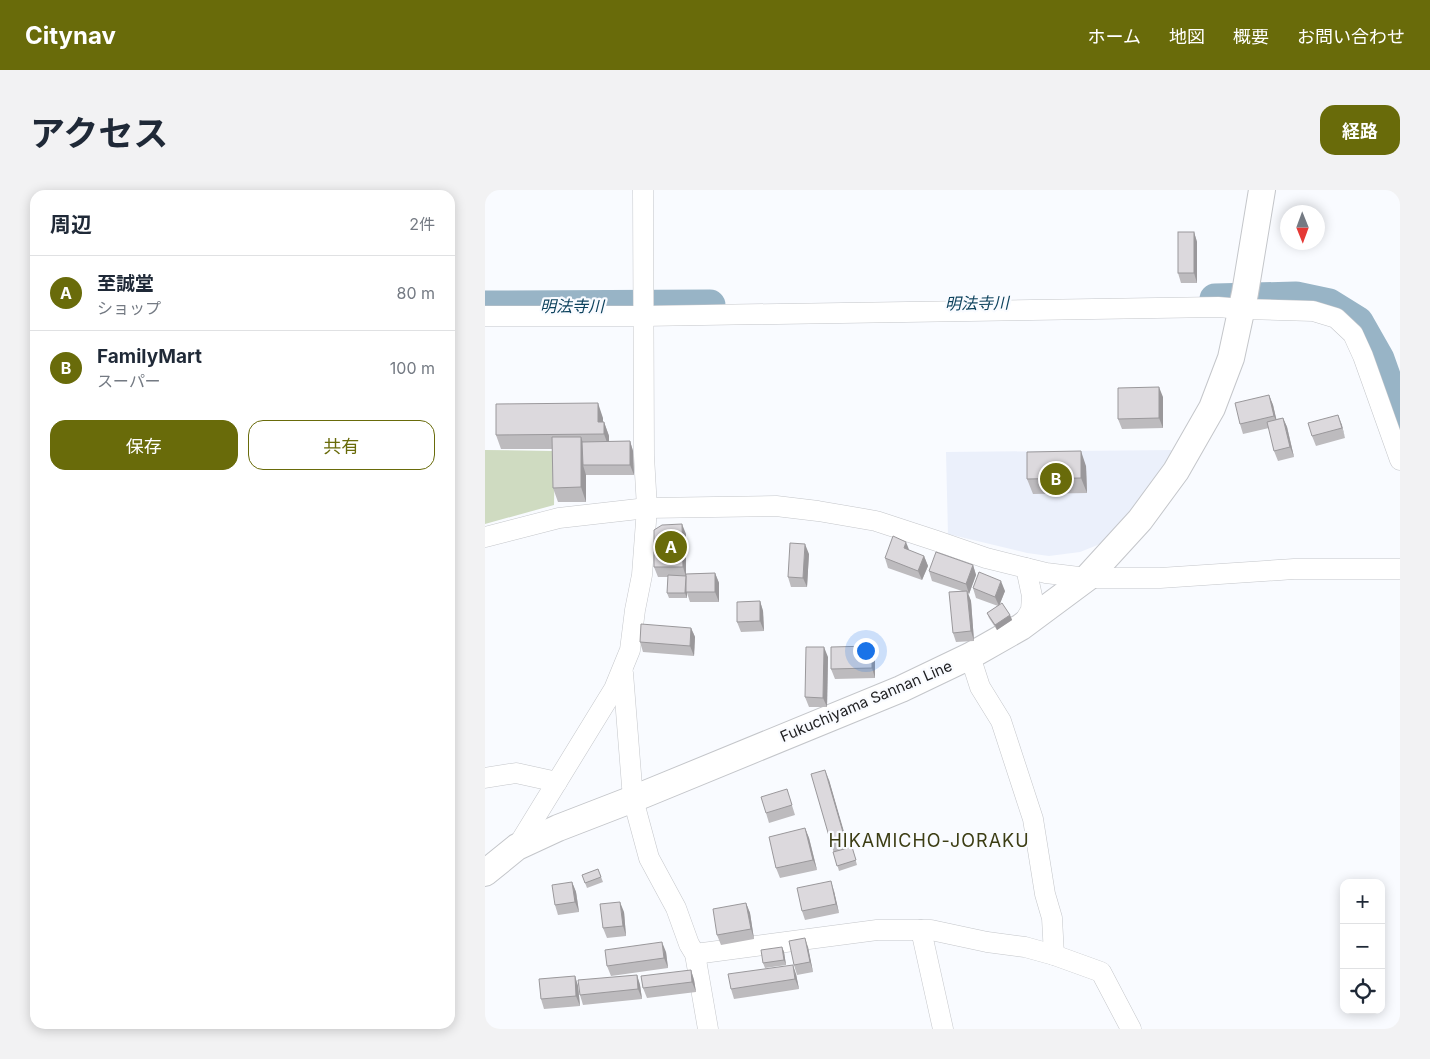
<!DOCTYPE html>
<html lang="ja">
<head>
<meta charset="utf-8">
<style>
	body { margin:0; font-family:Inter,"Noto Sans JP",sans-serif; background:#f2f2f3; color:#1f2937 }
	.controls { position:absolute; right:15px; bottom:15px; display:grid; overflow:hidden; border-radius:10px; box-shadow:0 2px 12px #0003 }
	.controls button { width:45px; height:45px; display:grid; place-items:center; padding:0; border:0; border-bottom:1px solid #e0e1e3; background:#fff; color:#1f2937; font:25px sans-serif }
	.compass { position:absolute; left:795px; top:15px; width:45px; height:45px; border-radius:50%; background:#fff; box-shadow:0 2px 12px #0003; rotate:179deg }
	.you { position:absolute; left:380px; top:460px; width:18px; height:18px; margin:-12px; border:4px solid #fff; border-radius:50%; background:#1a73e8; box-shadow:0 0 0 8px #1a73e833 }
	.badge { display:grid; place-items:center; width:32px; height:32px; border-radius:50%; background:#696b0a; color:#fff; font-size:16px; font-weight:700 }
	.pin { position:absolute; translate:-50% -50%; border:2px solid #fff; box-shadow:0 1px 5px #0006 }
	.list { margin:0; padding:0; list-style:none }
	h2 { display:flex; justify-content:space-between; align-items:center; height:65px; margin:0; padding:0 20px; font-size:21px }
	h2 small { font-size:16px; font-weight:400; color:#747a83 }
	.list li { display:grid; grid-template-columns:32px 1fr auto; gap:15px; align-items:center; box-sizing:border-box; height:75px; padding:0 20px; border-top:1px solid #e0e1e3 }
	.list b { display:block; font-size:19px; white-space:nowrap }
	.list p { margin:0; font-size:16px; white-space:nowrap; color:#747a83 }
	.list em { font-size:16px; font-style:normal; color:#747a83 }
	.actions { display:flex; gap:10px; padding:15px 20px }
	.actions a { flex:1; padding:11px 0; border:1px solid #696b0a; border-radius:15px; text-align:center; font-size:18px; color:#696b0a }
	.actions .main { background:#696b0a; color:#fff }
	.icon { flex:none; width:28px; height:28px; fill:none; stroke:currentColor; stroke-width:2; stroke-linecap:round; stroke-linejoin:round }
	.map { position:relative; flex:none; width:915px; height:839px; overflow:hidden; border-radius:15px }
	header { display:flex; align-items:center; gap:30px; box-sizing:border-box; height:70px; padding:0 25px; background:#696b0a; color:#fff }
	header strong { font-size:24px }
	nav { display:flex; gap:28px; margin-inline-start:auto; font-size:18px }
	.intro { display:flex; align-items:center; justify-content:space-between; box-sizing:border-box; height:120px; padding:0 30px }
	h1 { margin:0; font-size:35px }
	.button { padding:12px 22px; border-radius:15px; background:#696b0a; color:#fff; font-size:18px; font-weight:700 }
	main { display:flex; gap:30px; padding:0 30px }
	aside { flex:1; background:#fff; border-radius:15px; box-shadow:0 2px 12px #0003 }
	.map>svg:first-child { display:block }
	.built { fill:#ebf0fb }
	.green { fill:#cfdbc1 }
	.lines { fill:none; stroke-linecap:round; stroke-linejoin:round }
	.river { stroke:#98b4c6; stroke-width:31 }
	.minor-casing { stroke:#c4c6ca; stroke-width:21 }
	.major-casing { stroke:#c4c6ca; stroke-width:28 }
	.minor { stroke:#fff; stroke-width:20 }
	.major { stroke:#fff; stroke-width:26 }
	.wall { fill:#bdbbbe }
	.shaded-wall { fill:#9a989b }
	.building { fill:#dcd9dd; stroke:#9a989b }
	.labels { text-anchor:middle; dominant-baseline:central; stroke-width:4.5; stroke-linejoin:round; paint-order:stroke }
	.street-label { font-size:15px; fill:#1d1d1f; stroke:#f9fbff }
	.water-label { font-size:16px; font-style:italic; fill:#0d425d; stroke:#f9fbff }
	.quarter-label { font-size:18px; letter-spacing:1px; fill:#3c3d14; stroke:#f9fbff }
</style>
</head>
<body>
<header>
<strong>Citynav</strong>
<nav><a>ホーム</a><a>地図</a><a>概要</a><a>お問い合わせ</a></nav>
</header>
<div class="intro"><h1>アクセス</h1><a class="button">経路</a></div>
<main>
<aside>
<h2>周辺<small>2件</small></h2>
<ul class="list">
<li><span class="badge">A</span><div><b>至誠堂</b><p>ショップ</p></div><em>80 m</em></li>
<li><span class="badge">B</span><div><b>FamilyMart</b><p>スーパー</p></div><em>100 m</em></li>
</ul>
<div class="actions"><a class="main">保存</a><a>共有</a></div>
</aside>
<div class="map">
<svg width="915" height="839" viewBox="0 0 915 839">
	<rect width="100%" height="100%" fill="#f9fbff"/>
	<!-- built -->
	<path class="built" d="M689,260L633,340L615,354L595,362L564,366L542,363L463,344L461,262Z"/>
	<!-- green -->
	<path class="green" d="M0,260L70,261L69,315L0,334Z"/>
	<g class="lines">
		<!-- river -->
		<g class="river">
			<path d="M730,109L811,107L844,114L873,132L894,169L915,228"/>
			<path d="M0,116L225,115"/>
		</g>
		<defs>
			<g id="minor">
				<path d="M0,126H159L733,117L757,119L828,121L851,128L868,144L878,166L915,270"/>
				<path d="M0,347L74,328L162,318L291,316L333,321L391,331L452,351L501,368L561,383L602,388H675L809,379H915"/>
				<path d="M536,437L546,420L547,406L541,378"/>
				<path d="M485,466L495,497L516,531L548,629L560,704L567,728L569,765"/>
				<path d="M138,483L148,609L164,668L191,718L204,754L210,764L223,839"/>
				<path d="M0,588L31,583L72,592"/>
				<path d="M32,657L129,499L145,460L150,420L157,385L162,318L159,266L158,0"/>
				<path d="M436,740L458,839"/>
				<path d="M210,764L392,740H446L502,752L540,757L569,765L616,782L646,839"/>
			</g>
			<path id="major" d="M0,683L32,657L73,638L148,609L416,499L485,466L536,437L602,388L655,330L691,281L727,218L746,168L760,103L777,0"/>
		</defs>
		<!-- minor casing -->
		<use href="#minor" class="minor-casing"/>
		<!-- major casing -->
		<use href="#major" class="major-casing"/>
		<!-- minor -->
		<use href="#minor" class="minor"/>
		<!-- major -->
		<use href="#major" class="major"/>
	</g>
	<!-- wall -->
	<g class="wall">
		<path d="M709,42L712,52V93H696L693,83Z"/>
		<path d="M784,205L788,215L791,229L798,228L802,237L809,267L793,271L789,261L784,238L758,244L755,234Z"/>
		<path d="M678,207V238L637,239L633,229Z"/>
		<path d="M853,225L860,248L831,256L827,246Z"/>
		<path d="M118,228V232H119L124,246V252L145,251L148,261L149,285H101V312H73L68,298L67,259H16L11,245Z"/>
		<path d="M601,276L602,303L548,304L542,289Z"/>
		<path d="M201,344V384L230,383L234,393V412H205L202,403V408H184L182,403L183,387H173L169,377Z"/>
		<path d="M324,364L322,397H306L303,387Z"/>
		<path d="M439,366L443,376L437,390L403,378L400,368Z"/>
		<path d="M488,375L491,385L484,404L483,403L486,411L489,451L471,452L468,443L477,401L447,391L444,381Z"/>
		<path d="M488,398L520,401L514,416L525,425L527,430L512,440L504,428L502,423L513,416L491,408Z"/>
		<path d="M275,411L278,421L279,441L256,442L252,432Z"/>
		<path d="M206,438L210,447L209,466L158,462L155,452Z"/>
		<path d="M387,456L390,466V488L350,489L346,479Z"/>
		<path d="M343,467L342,517H324L320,507Z"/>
		<path d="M344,590L363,658L367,657L372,675L354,681L346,653Z"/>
		<path d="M305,609L310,625L284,633L281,623Z"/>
		<path d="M320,638L324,648L332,680L295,688L291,678Z"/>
		<path d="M113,679L118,692L102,698L97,685Z"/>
		<path d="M87,692L91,702L94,722L73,725L70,715Z"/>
		<path d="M349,701L354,723L320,730L317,721Z"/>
		<path d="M261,713L265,723L269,749L236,755L232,745Z"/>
		<path d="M139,722L141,746L122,748L118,738Z"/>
		<path d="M297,757L299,762L301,775L280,778L278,773Z"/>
		<path d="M323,757L328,782L312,785L309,775Z"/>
		<path d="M181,762L183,778L126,786L122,776Z"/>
		<path d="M206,780L209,790L211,802L162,808L158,798Z"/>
		<path d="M311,784L314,799L249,809L246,799Z"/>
		<path d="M152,785L155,795L157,809L98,815L95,805Z"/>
		<path d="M90,786L93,796L95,816L59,819L56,809Z"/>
	</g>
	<!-- shaded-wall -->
	<g class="shaded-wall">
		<path d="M709,42L712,52V93L709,83Z"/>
		<path d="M674,197L678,207V238L674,228Z"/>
		<path d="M784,205L788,215L793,236L789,226Z"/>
		<path d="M113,213L118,228V244L113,232Z"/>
		<path d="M853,225L857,235L860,248L857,238Z"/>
		<path d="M798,228L802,237L809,267L805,257Z"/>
		<path d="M119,232L124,246V258L119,244Z"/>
		<path d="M96,247L101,262L98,275L101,285V312L96,297Z"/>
		<path d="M145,251L148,261L149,285L145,275Z"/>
		<path d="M596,261L601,276L602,303L596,288Z"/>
		<path d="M197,334L201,344V387L198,377Z"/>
		<path d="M421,352L425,362L419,358Z"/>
		<path d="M320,354L324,364L322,397L318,388Z"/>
		<path d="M439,366L443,376L437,390L433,381Z"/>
		<path d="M488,375L491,385L484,404L481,394Z"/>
		<path d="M230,383L234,393V412L230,402Z"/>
		<path d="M201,386L202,391V408L200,403Z"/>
		<path d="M516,391L520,401L514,416L510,407Z"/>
		<path d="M482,401L486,411L489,451L486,441Z"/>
		<path d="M275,411L278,421L279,441L275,431Z"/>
		<path d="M525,425L527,430L512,440L510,435Z"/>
		<path d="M206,438L210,447L209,466L205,456Z"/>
		<path d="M387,456L390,466V488L387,478Z"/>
		<path d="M339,457L343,467L342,517L338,508Z"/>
		<path d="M340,580L344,590L364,659L360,649Z"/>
		<path d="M320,638L324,648L332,680L328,670Z"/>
		<path d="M346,691L349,701L354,723L351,714Z"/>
		<path d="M87,692L91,702L94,722L90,712Z"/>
		<path d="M135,712L139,722L141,746L138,736Z"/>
		<path d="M261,713L265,723L269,749L266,739Z"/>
		<path d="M320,748L323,757L328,782L325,772Z"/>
		<path d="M177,752L181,762L183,778L179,768Z"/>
		<path d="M297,757L299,762L301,775L299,770Z"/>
		<path d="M308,775L311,784L314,799L310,789Z"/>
		<path d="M206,780L209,790L211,802L207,792Z"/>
		<path d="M152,785L155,795L157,809L153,799Z"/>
		<path d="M90,786L93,796L95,816L91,806Z"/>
	</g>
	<!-- building -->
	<g class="building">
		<rect x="693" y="42" width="16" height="41"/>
		<path d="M674,197V228L633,229V198Z"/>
		<path d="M784,205L789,226L755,234L750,213Z"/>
		<path d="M113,213V232H119V244L11,245V214Z"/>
		<path d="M853,225L857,238L827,246L823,233Z"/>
		<path d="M798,228L805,257L789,261L782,232Z"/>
		<path d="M67,247H96V297L68,298Z"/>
		<path d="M145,251V275H98L97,252Z"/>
		<path d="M596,261V288L542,289V262Z"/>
		<path d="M197,334L198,377H169V340L177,335Z"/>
		<path d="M408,346L421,352L419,358L439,366L433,381L400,368Z"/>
		<path d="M305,353L320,354L318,388L303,387Z"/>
		<path d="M451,362L488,375L481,394L444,381Z"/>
		<path d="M494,382L516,391L510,407L488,398Z"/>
		<path d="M230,383V402H201V384Z"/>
		<path d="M183,385L201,386L200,403H182Z"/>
		<path d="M482,401L486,441L468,443L464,402Z"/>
		<path d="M275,411V431L252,432V412Z"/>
		<path d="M517,413L525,425L510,435L502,423Z"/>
		<path d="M156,434L206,438L205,456L155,452Z"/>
		<path d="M387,456V478L346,479V457Z"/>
		<path d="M321,457H339L338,508L320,507Z"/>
		<path d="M340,580L360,649L346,653L326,584Z"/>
		<path d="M302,599L307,615L281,623L276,607Z"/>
		<path d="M320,638L328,670L291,678L284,647Z"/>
		<path d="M367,657L371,670L352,676L348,662Z"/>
		<path d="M113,679L116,687L100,693L97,685Z"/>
		<path d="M346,691L351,714L317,721L312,698Z"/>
		<path d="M87,692L90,712L70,715L67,695Z"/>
		<path d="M135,712L138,736L118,738L115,714Z"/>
		<path d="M261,713L266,739L232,745L228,719Z"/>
		<path d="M320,748L325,772L309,775L304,751Z"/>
		<path d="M177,752L179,768L122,776L120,760Z"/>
		<path d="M297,757L299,770L278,773L276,760Z"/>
		<path d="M308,775L310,789L246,799L243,784Z"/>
		<path d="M206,780L207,792L158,798L156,786Z"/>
		<path d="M152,785L153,799L95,805L93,790Z"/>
		<path d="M90,786L91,806L56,809L54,789Z"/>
	</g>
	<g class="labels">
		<!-- street labels -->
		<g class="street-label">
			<text transform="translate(381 511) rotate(-23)">Fukuchiyama Sannan Line</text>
		</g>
		<!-- water labels -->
		<g class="water-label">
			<text transform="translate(492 113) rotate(-1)">明法寺川</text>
			<text x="87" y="116">明法寺川</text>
		</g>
		<!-- quarter labels -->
		<g class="quarter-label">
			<text x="444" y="650">HIKAMICHO-JORAKU</text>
		</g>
	</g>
</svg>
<div class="controls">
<button>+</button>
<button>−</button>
<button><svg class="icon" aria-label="locate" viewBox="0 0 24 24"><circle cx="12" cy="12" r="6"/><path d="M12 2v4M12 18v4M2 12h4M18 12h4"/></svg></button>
</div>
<svg class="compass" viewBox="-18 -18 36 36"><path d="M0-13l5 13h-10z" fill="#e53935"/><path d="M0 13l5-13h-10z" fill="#747a83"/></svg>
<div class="you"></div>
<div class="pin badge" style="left:186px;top:357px">A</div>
<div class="pin badge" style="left:571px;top:289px">B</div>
</div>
</main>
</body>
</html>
